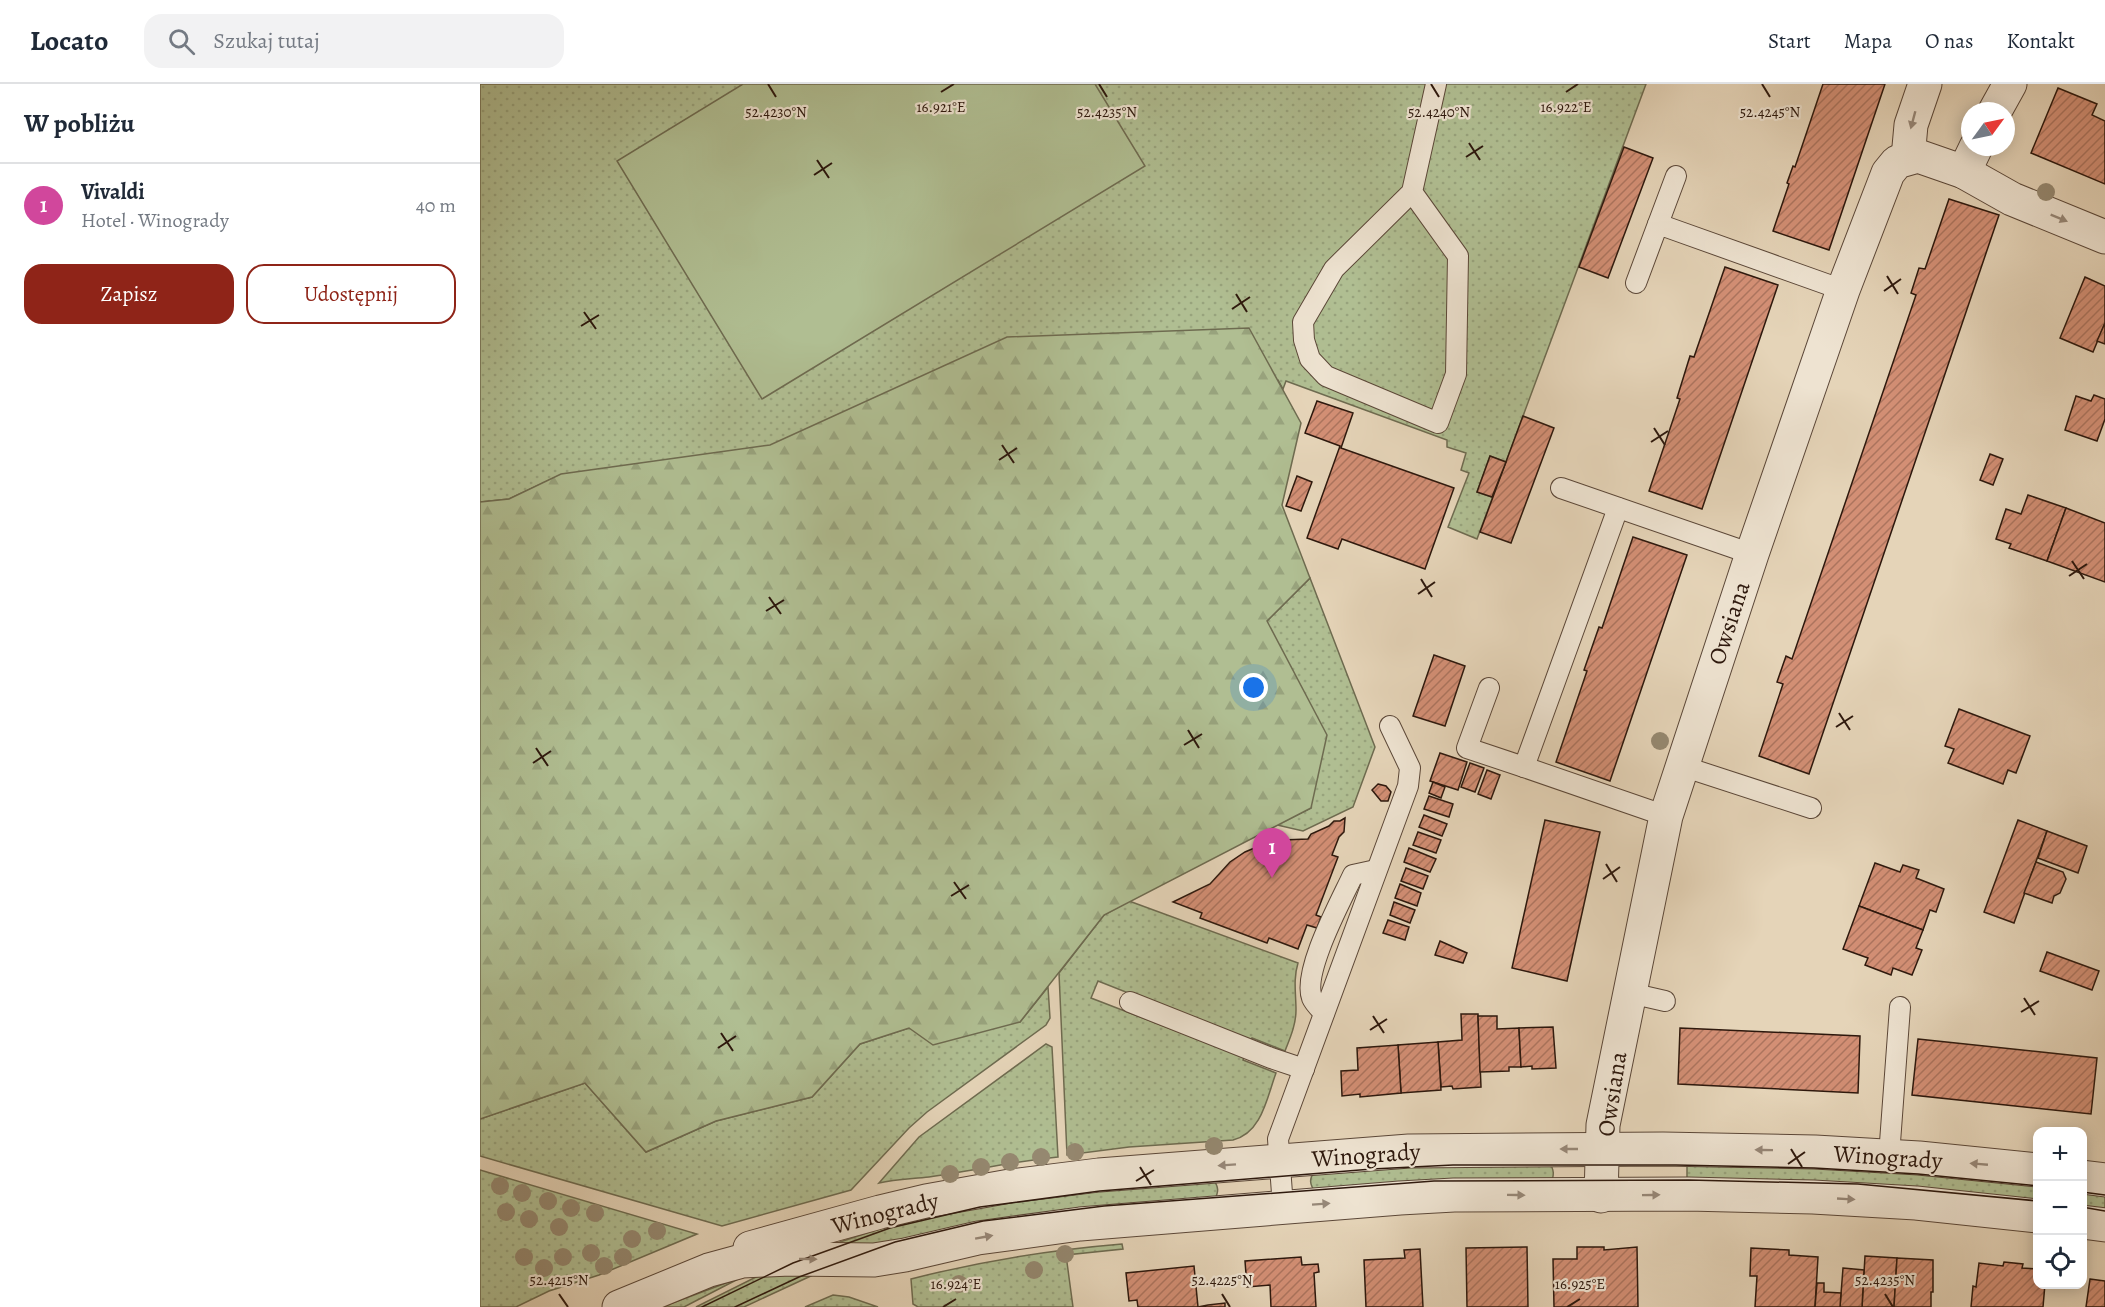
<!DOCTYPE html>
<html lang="pl">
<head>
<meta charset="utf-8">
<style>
	body { margin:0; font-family:Alegreya,serif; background:#f2f2f3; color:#1f2937 }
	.controls { position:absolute; right:18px; bottom:18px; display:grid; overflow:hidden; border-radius:12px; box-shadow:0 3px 15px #0003 }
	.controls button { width:54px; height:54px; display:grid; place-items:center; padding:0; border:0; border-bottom:2px solid #e0e1e3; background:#fff; color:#1f2937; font:30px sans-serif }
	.compass { position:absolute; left:1481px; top:18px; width:54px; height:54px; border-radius:50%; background:#fff; box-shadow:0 3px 15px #0003; rotate:57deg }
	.you { position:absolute; left:774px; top:604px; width:21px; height:21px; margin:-15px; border:4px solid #fff; border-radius:50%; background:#1a73e8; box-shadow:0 0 0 9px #1a73e833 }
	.badge { display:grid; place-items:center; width:39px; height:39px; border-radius:50%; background:#8f2418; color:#fff; font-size:20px; font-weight:700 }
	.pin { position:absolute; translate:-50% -50px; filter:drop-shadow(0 2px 3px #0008) }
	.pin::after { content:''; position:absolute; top:32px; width:21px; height:18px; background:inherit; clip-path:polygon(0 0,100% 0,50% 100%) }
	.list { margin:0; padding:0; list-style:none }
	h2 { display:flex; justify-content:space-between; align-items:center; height:78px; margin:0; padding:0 24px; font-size:26px }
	h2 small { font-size:20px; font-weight:400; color:#747a83 }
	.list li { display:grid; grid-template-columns:39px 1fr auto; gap:18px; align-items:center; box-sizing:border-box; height:84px; padding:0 24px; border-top:2px solid #e0e1e3 }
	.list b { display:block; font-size:22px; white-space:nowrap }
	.list p { margin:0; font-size:20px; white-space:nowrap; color:#747a83 }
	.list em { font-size:20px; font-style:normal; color:#747a83 }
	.actions { display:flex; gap:12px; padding:18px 24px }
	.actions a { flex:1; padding:14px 0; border:2px solid #8f2418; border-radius:18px; text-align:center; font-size:21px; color:#8f2418 }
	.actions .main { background:#8f2418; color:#fff }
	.icon { flex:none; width:33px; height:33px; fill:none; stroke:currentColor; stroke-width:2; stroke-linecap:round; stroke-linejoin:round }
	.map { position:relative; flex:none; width:1625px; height:1223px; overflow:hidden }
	header { display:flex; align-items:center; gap:36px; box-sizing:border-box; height:84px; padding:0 30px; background:#fff; border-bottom:2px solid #e0e1e3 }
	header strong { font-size:28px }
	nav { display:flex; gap:33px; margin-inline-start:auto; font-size:21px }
	.search { width:420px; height:54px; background:#f2f2f3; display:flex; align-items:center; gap:15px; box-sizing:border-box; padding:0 21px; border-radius:18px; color:#747a83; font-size:22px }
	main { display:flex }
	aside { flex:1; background:#fff }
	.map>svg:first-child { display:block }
	.grass { fill:url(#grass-dots); stroke:#6e6b50; stroke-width:1.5 }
	.forest { fill:url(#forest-firs); stroke:#6e6b50; stroke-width:1.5 }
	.garden { fill:#b0be92; stroke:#6e6b50; stroke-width:1.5 }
	.building { fill:url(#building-hatch); stroke:#2d180d; stroke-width:1.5 }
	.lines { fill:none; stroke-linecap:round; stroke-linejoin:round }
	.service-casing { stroke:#5b4738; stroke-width:22 }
	.minor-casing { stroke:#5b4738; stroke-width:35 }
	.tertiary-casing { stroke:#5b4738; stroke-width:35 }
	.service { stroke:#eee3d1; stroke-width:20 }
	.minor { stroke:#eee3d1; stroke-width:33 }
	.tertiary { stroke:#eee3d1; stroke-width:33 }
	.tram { stroke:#2d180d; stroke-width:1.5 }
	.tree { fill:#958870 }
	.oneway { fill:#978879 }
	.ticks { fill:none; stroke:#2d180d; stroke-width:2 }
	.labels { text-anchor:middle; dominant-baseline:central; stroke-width:4.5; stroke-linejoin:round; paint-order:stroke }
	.street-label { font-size:24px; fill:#2d180d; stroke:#eee3d1 }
	.ticks-label { font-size:15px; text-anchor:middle; fill:#2d180d; stroke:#eee3d1; stroke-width:4.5; stroke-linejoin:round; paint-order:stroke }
</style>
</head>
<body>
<header>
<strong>Locato</strong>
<div class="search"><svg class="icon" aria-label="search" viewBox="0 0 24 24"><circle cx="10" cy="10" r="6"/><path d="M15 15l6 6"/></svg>Szukaj tutaj</div>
<nav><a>Start</a><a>Mapa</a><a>O nas</a><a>Kontakt</a></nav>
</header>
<main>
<aside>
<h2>W pobliżu<small></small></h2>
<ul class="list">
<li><span class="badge" style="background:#d1479c">1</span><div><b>Vivaldi</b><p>Hotel · Winogrady</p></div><em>40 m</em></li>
</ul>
<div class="actions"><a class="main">Zapisz</a><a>Udostępnij</a></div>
</aside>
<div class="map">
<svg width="1625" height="1223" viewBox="0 0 1625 1223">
	<defs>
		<pattern id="grass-dots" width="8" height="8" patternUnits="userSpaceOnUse" patternTransform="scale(1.5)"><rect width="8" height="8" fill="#b0be92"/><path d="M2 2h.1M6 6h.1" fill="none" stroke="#98a37d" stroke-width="1.8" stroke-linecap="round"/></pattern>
		<pattern id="forest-firs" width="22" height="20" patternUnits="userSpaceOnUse" patternTransform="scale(1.5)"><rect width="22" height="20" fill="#b0be92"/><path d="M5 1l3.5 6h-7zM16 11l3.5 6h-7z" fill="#98a37d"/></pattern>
		<pattern id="building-hatch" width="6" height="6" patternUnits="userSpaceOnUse" patternTransform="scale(1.5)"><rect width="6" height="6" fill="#d38f75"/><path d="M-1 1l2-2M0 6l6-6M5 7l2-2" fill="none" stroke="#ac745e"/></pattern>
	</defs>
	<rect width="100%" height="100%" fill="#e5d4b8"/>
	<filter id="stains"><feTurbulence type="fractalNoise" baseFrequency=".00333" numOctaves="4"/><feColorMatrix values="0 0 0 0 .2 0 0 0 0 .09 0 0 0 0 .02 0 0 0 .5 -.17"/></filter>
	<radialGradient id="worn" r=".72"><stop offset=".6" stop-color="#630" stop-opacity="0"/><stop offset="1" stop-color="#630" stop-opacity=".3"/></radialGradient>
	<!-- grass -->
	<g class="grass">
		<path d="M0,0H1166L1026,378L1010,372L997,408L1012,413L1020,390L1021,391L997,455L968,443L989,389L981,386L986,369L967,363V356L806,297L803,305L798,296L74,394L29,415L0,418Z"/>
		<path d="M830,494L895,663L873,723L823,747L797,741L831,724L787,537Z"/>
		<path d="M649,817L818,879C813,895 816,910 816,926C816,941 810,954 805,967L772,954L770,957L618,897L611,914L764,973L763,976L796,989C787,1013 782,1049 753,1056L649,1063L587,1071L579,889L624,831Z"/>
		<path d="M568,903L570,934L566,941L447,1028L429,1044L371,1106L242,1142L0,1072V1035L105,999L166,1068L236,1037L332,1013L380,960L429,944L540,938Z"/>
		<path d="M566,960L572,963L578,1073C535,1077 492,1087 449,1093C432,1095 416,1095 399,1099L439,1053Z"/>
		<path d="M1069,1077C1074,1086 1075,1091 1070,1100L836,1109C829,1100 829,1095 835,1086Z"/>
		<path d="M1207,1077L1309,1079L1557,1099V1121L1207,1099Z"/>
		<path d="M0,1086L217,1150L119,1191L69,1207L36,1223H0Z"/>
		<path d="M733,1095C739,1103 739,1108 734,1117L406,1165L354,1160L399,1145L490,1121Z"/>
		<path d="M1603,1104L1622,1106L1625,1113V1123L1619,1129L1603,1127Z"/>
		<path d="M642,1160L643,1165L586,1171L593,1223H438L433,1220L431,1195C501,1177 570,1166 642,1160Z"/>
		<path d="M280,1191H333L264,1223H216Z"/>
		<path d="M262,1193L204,1223H182Z"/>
		<path d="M353,1211L369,1213L398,1223H325Z"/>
	</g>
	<!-- forest -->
	<path class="forest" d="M769,244L821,339L802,421L830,494L787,537L847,651L831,724L624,831L540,938L453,961L429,944L380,960L332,1013L236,1037L166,1068L105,999L0,1035V418L29,415L81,390L290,361L527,253Z"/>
	<!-- garden -->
	<path class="garden" d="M263,0H615L665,82L282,315L137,77Z"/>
	<!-- building -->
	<g class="building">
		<path d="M1343,0H1405L1349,166L1293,147L1309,100L1307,99L1313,82L1315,83Z"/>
		<path d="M1578,4L1617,20L1612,31L1625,37V100L1551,69Z"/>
		<path d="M1144,63L1173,74L1128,194L1099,183Z"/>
		<path d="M1469,115L1519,131L1329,690L1279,672L1303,600L1297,598L1306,572L1312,575L1436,211L1431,209L1439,184L1445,185Z"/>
		<path d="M1245,183L1298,201L1222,425L1169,407L1200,315L1197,314L1210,272L1214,273Z"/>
		<path d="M1605,193L1625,202V239L1613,268L1580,254Z"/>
		<path d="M1625,239V260L1617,257Z"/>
		<path d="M1614,311L1625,315V335L1617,357L1585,346L1596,312L1611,317Z"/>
		<path d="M837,317L873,329L861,364L974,404L945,485L862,455L858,465L827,454L860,362L825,349Z"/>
		<path d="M1043,332L1074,344L1031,459L1000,448Z"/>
		<path d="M1510,370L1523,375L1513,401L1500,396Z"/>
		<path d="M1010,372L1026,378L1012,413L997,408Z"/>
		<path d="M817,392L832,398L821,427L806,422Z"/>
		<path d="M1548,411L1586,424L1567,477L1529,464L1531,460L1516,455L1526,425L1541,430Z"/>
		<path d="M1586,424L1625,439V498L1567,477Z"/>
		<path d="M1153,453L1207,471L1130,697L1076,678L1107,587L1104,586L1119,543L1122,544Z"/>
		<path d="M954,571L985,582L965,642L933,632Z"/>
		<path d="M1479,625L1550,652L1536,689L1528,686L1523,700L1468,679L1474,665L1465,662Z"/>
		<path d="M960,669L987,678L978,706L950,697Z"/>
		<path d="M990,679L1004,684L995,708L981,703Z"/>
		<path d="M1007,686L1020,691L1011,715L998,710Z"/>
		<path d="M953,698L965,703L961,714L949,709Z"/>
		<path d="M898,700L906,702L911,708L908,717H901L892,706Z"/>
		<path d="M949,712L973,720L969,733L944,725Z"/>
		<path d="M944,731L967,740L962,752L939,743Z"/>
		<path d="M865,734L864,748L859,753L852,771L858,773L836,831L841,833L837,844L827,841L818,865L789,854L787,859L720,834L722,829L693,818L730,800L750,778L765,768L784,760L802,756L828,755L831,750L849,742L854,737H860Z"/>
		<path d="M1065,736L1120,748L1087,897L1032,884Z"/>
		<path d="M1538,736L1567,747L1534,839L1504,828Z"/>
		<path d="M1567,747L1607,762L1598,789L1558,774Z"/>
		<path d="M938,748L961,756L956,769L933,761Z"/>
		<path d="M929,764L956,775L950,788L924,778Z"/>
		<path d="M1556,778L1583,788L1586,795L1580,809L1574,812L1572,819L1544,809Z"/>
		<path d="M1395,779L1420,788L1423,781L1439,786L1436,794L1464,805L1456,828L1450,826L1443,846L1379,822Z"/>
		<path d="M926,784L948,792L943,805L921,797Z"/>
		<path d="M920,800L941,809L937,822L915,814Z"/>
		<path d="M914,818L935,826L930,839L910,831Z"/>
		<path d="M1379,822L1443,846L1436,864L1442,866L1432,891L1413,884L1411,891L1385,881L1388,874L1363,865Z"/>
		<path d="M908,836L929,843L925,856L903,849Z"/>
		<path d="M960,857L987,869L983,879L955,871Z"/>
		<path d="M1567,868L1619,887L1612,906L1560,887Z"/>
		<path d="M981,930H998L1001,1003L973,1005L972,1002L961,1003L958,958L982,956Z"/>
		<path d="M998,932H1017V945L1039,944L1041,983H1029V987L1000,988Z"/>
		<path d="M1073,943L1076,984L1052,985V982L1041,983L1039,944Z"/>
		<path d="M1200,944L1380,952L1378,1009L1198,1000Z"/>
		<path d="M1438,955L1617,974L1611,1030L1432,1011Z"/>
		<path d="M958,958L961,1006L921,1009L918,961Z"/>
		<path d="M918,961L921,1009L880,1013V1010L862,1012L861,987L878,986L877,964Z"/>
		<path d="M1047,1163L1048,1223H987L986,1164Z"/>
		<path d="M1097,1163H1124V1166L1157,1163L1158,1223H1074L1073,1175H1097Z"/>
		<path d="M1271,1164L1309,1166V1171L1338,1173L1335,1223H1275L1277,1192H1270Z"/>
		<path d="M940,1165L943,1223H886L884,1176L925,1174L924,1166Z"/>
		<path d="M1385,1172L1417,1174L1414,1223H1382Z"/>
		<path d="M821,1173L822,1181L838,1180L839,1188L834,1189L836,1223H791L790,1201L767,1203L765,1177Z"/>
		<path d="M1417,1174L1453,1176V1208H1451V1223H1414Z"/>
		<path d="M1524,1178L1543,1180L1542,1184L1558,1185V1200H1565L1563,1223H1491L1493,1202L1496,1203L1499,1179L1523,1182Z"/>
		<path d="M714,1182L718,1223H658L657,1216L649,1217L646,1189Z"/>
		<path d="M1363,1184L1384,1186L1382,1223H1360Z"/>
		<path d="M1610,1195L1625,1197V1223H1606Z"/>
		<path d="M1337,1199H1344V1208L1361,1209L1360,1223H1335Z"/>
		<path d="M745,1219V1223H718L728,1221Z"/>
	</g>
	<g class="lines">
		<defs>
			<g id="service">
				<path d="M932,108L978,172L976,290L958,339L846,292L830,275L824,256L823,238L854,185L932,108L956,0"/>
				<path d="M1178,140L1196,92"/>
				<path d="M1156,199L1178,140L1363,206"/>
				<path d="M1081,404L1272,470"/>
				<path d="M1009,604L987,664L1044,683L1138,424"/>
				<path d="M1202,682L1331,724"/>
				<path d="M1044,683L1186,732"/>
				<path d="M1150,909L1185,917"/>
				<path d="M650,918L791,974L824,985"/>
				<path d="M844,929C840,925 834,919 832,914C822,888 861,817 873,791L896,786"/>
				<path d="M1409,1072L1420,923"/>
				<path d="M803,1123L798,1055L928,702L930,684L910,642"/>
			</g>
			<g id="minor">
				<path d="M1515,27L1530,0"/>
				<path d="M1428,74L1431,41L1445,0"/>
				<path d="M1484,88L1496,63"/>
				<path d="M1121,1112L1123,1041L1186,732L1272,470L1363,206L1408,89L1417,78L1438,72L1484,88L1532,115L1625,153"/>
			</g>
			<g id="tertiary">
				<path d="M1602,1093L1625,1096"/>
				<path d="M1602,1138L1625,1141"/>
				<path d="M270,1164L400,1128L446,1117L530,1102L619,1091L929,1067L1183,1065L1335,1068L1439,1074L1558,1086"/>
				<path d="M139,1223L229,1186L262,1177L310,1175L394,1176L425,1171L498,1154L600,1140L920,1114L974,1111L1208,1110L1333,1113L1436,1119L1558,1132"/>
			</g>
		</defs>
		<!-- service casing -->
		<use href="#service" class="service-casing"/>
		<!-- minor casing -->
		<use href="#minor" class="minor-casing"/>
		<!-- tertiary casing -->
		<use href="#tertiary" class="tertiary-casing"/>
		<!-- service -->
		<use href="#service" class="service"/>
		<!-- minor -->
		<use href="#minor" class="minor"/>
		<!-- tertiary -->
		<use href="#tertiary" class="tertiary"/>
		<!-- tram -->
		<g class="tram">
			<path d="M1602,1108L1625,1111"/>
			<path d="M1602,1123L1625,1127"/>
			<path d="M222,1223L313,1179L410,1144L500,1123L620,1107L892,1085L973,1081H1196L1334,1084L1438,1090L1558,1102"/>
			<path d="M255,1223L319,1193L415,1158L503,1137L624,1122L954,1097L1209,1096L1378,1100L1558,1117"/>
		</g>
	</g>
	<!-- trees -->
	<g class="tree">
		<circle cx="1566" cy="108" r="9"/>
		<circle cx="1180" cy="657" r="9"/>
		<circle cx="734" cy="1062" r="9"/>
		<circle cx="595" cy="1068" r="9"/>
		<circle cx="561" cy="1073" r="9"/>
		<circle cx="530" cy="1078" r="9"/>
		<circle cx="501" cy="1083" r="9"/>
		<circle cx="470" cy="1090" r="9"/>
		<circle cx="20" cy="1102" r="9"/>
		<circle cx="42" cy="1109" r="9"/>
		<circle cx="68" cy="1117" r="9"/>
		<circle cx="91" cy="1124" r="9"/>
		<circle cx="26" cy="1128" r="9"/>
		<circle cx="115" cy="1129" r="9"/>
		<circle cx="49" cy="1135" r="9"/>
		<circle cx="79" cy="1143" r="9"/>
		<circle cx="177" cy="1147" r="9"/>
		<circle cx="152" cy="1155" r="9"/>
		<circle cx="111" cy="1169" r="9"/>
		<circle cx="585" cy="1170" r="9"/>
		<circle cx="44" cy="1173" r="9"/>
		<circle cx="83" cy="1173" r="9"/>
		<circle cx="143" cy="1173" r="9"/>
		<circle cx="124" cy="1182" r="9"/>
		<circle cx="64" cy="1184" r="9"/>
		<circle cx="554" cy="1186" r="9"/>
		<circle cx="479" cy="1200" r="9"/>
	</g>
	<!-- one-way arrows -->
	<defs><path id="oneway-solid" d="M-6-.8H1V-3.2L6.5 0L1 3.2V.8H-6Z" transform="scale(1.5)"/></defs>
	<g class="oneway">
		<use href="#oneway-solid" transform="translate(1433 36) rotate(105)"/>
		<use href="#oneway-solid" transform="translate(1579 134) rotate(22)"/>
		<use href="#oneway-solid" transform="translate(1089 1065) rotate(180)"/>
		<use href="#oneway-solid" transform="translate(1284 1066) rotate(-179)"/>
		<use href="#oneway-solid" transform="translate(1499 1080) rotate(-175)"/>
		<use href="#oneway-solid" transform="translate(747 1081) rotate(176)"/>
		<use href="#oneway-solid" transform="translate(1036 1111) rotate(1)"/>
		<use href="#oneway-solid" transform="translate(1171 1111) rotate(-1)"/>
		<use href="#oneway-solid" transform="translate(1366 1115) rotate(3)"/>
		<use href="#oneway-solid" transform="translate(841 1120) rotate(-4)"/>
		<use href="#oneway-solid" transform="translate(504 1153) rotate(-10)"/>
		<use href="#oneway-solid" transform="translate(328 1175) rotate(1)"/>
	</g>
	<!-- ticks -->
	<path class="ticks" d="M288,0L296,13M619,0L627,13M951,0L959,13M1282,0L1290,13M461,8L474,0M1086,8L1098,0M989,59L1000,76M986,73L1003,62M337,76L349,94M334,91L352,79M1407,192L1418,210M1404,207L1421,195M756,210L767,228M752,225L770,213M104,228L116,245M101,242L119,231M1174,344L1185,361M1171,358L1188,347M522,361L534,379M519,376L537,364M1592,477L1604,495M1589,492L1607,480M941,495L952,513M938,510L955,498M289,513L301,530M286,527L304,516M1359,629L1370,646M1356,643L1373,632M708,646L719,664M704,661L722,650M56,664L68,682M53,679L71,667M1126,780L1137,798M1123,795L1140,783M474,798L486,815M471,812L489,801M1544,914L1555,931M1541,928L1559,917M893,932L904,949M890,946L907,935M241,949L253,967M238,964L256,952M1311,1065L1322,1083M1308,1080L1325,1068M660,1083L671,1101M656,1097L674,1086M79,1210L88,1223M742,1210L750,1223M1405,1210L1413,1223M463,1223L476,1215M1087,1223L1100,1215"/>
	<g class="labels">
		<!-- street labels -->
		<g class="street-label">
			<text transform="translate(1249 539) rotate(-72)">Owsiana</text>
			<text transform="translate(1132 1010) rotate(-81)">Owsiana</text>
			<text transform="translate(886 1071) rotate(-4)">Winogrady</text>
			<text transform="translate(1408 1073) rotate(4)">Winogrady</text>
			<text transform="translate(405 1129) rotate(-14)">Winogrady</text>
		</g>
	</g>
	<g class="ticks-label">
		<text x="461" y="28">16.921°E</text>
		<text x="1086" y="28">16.922°E</text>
		<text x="296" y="33">52.4230°N</text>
		<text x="627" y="33">52.4235°N</text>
		<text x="959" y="33">52.4240°N</text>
		<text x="1290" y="33">52.4245°N</text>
		<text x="79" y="1201">52.4215°N</text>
		<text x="742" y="1201">52.4225°N</text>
		<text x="1405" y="1201">52.4235°N</text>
		<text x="476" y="1205">16.924°E</text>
		<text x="1100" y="1205">16.925°E</text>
	</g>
	<rect width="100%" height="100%" filter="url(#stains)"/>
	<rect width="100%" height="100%" fill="url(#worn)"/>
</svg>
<div class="controls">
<button>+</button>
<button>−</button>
<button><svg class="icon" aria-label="locate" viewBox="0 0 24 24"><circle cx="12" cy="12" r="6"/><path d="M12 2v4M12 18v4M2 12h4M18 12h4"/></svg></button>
</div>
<svg class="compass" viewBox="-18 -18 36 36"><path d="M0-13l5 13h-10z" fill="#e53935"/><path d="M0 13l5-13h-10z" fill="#747a83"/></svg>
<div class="you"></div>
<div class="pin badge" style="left:792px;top:794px;background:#d1479c">1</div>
</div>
</main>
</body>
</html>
